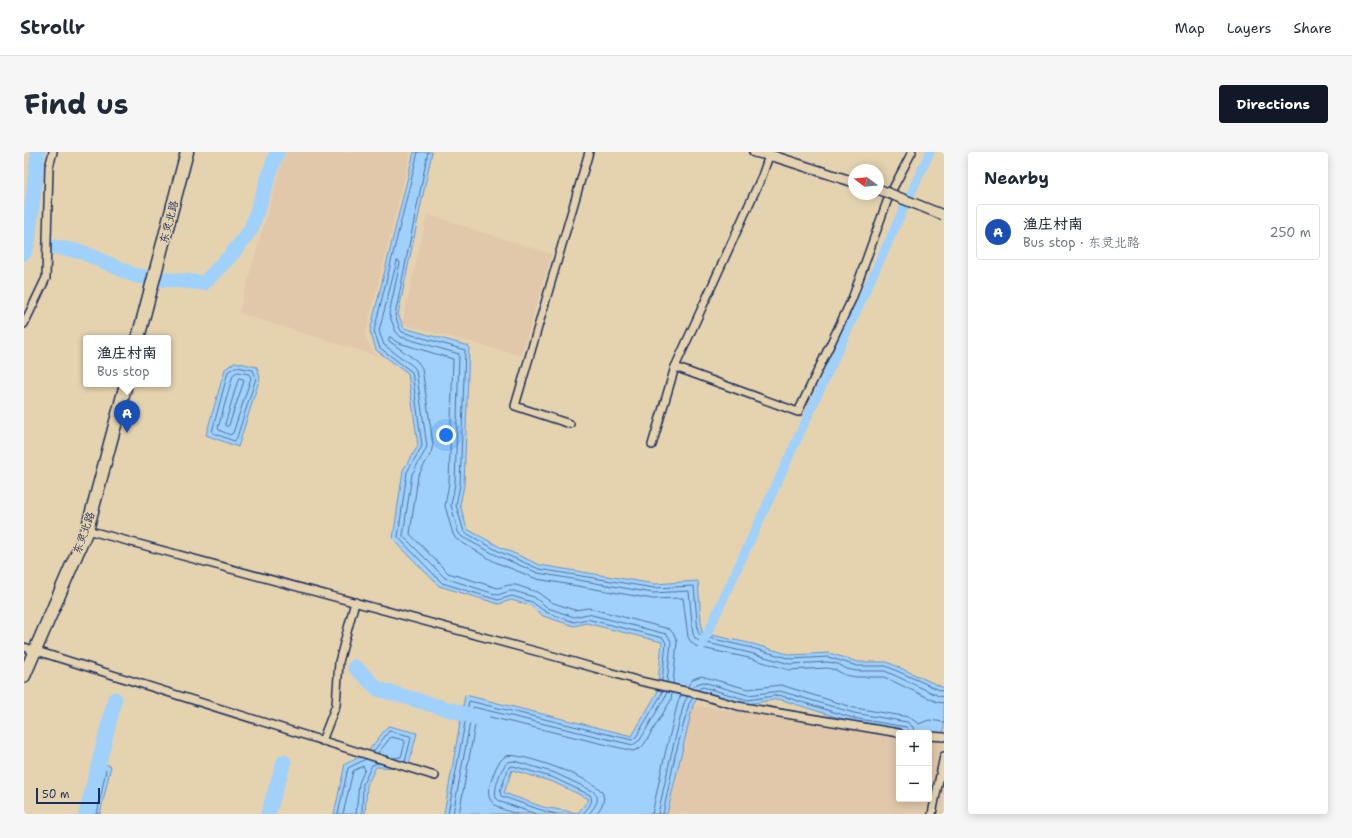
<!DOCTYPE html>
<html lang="en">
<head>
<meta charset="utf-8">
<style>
	body { margin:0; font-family:"Shantell Sans","LXGW WenKai TC",sans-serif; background:#f6f6f7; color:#1f2937 }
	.controls { position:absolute; right:12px; bottom:12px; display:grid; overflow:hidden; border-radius:4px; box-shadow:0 2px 10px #0003 }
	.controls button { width:36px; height:36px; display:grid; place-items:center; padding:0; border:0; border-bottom:1px solid #e0e1e3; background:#fff; color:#1f2937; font:20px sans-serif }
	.compass { position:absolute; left:824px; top:12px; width:36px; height:36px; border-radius:50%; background:#fff; box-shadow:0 2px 10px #0003; rotate:286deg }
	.scale { position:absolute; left:12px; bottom:10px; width:64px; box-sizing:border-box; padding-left:4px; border:2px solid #1b2f5e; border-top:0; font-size:11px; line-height:14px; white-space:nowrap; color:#1b2f5e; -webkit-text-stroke:3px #e5d3b0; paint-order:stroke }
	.you { position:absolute; left:422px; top:283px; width:14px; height:14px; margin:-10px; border:3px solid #fff; border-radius:50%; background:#1a73e8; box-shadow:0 0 0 6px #1a73e833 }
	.badge { display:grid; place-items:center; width:26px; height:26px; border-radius:50%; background:#111827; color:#fff; font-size:13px; font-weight:700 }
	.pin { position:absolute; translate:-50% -33px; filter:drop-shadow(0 1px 2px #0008) }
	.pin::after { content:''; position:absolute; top:21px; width:14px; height:12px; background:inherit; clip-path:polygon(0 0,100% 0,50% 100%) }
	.popup { position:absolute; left:59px; top:183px; width:88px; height:52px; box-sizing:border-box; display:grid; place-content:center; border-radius:4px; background:#fff; filter:drop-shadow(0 1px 3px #0005); font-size:13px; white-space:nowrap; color:#747a83 }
	.popup b { font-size:15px; color:#1f2937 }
	.popup::after { content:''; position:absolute; left:50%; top:100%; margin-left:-8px; border:8px solid transparent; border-top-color:#fff }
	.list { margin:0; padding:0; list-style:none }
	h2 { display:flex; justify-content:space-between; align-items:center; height:52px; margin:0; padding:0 16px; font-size:17px }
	h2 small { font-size:13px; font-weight:400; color:#747a83 }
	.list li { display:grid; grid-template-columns:26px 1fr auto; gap:12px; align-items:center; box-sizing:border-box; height:56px; margin:0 8px 8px; padding:0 8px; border:1px solid #e0e1e3; border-radius:4px }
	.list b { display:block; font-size:15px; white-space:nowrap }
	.list p { margin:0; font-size:13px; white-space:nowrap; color:#747a83 }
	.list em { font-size:13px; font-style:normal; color:#747a83 }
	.map { position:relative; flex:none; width:920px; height:662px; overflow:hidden; border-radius:4px }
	header { display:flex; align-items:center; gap:24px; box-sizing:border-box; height:56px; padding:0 20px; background:#fff; border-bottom:1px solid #e0e1e3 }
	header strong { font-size:19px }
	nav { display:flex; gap:22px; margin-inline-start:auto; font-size:14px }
	.intro { display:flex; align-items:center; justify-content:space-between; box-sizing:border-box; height:96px; padding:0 24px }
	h1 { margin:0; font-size:28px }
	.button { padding:10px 18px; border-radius:4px; background:#111827; color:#fff; font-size:14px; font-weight:700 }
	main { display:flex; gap:24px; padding:0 24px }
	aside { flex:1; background:#fff; border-radius:4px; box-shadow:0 2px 10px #0003 }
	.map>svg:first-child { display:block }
	.built { fill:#e2c8ab }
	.water { fill:#9fd1fc; stroke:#6a90bd; fill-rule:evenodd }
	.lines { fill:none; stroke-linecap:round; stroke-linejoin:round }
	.shore { stroke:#50709d; stroke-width:1 }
	.canal { stroke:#9fd1fc; stroke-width:9 }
	.river { stroke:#9fd1fc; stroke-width:15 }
	.minor-casing { stroke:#1b2f5e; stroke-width:10 }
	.tertiary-casing { stroke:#1b2f5e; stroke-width:12 }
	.primary-casing { stroke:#1b2f5e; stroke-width:15 }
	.minor { stroke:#e5d3b0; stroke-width:7 }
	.tertiary { stroke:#e5d3b0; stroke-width:9 }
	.primary { stroke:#e5d3b0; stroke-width:12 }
	.tertiary-bridge-casing { stroke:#1b2f5e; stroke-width:12; stroke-linecap:butt }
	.tertiary-bridge { stroke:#e5d3b0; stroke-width:9 }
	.labels { text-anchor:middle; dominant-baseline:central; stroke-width:3; stroke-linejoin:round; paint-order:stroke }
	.street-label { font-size:11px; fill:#1b2f5e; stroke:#e5d3b0 }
</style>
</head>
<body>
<header>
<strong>Strollr</strong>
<nav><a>Map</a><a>Layers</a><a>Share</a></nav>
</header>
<div class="intro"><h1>Find us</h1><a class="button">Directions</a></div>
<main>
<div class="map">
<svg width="920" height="662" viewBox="0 0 920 662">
	<rect width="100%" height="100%" fill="#e5d3b0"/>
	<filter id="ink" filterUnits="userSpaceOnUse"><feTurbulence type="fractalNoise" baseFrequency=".025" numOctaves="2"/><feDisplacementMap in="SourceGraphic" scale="8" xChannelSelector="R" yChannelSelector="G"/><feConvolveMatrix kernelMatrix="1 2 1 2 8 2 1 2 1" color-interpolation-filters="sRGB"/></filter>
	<g filter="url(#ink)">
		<!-- built -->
		<g class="built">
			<path d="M261,0H387L341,185L353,204L214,161Z"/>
			<path d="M403,62L528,102L497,204L378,172Z"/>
			<path d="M669,553L875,583V647H905V587L920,591V662H643Z"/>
		</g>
		<!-- water -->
		<g class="water">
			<path d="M390,0H408L374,162L380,176L445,194L440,333L436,353L443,377L478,396L516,413L631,432L674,429L678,481L729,492L767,503L805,501L834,510H863L920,536V586L905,581H892L828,570L755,547L723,552L678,539L669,553L643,662H420L441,543L608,584L633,541L638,490L562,471L550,474L519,464L506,453L487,448L475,452L415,434L369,387L379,318L394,294L384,221L352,198L346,179ZM488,618L529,630L565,647L554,661L519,655L480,641Z"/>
			<path d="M211,210L233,215L236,226L214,295L182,283L201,217Z"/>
			<path d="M364,574L393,581L384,616L352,615L343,633L341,662H310L321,612L342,602Z"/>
			<path d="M75,610L87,614L76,662H58Z"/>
		</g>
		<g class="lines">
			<!-- shore -->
			<g class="shore">
				<path d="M394,0L350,179L356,196L388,220L398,294L383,320L374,385L418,431L474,448L488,444L508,450L522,460L550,470L563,467L639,486L642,491L638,529"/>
				<path d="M404,0L371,163L376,177L378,180L441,198L436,333L432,353L440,380L476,400L515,417L630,436L670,434L674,480L677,484L728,496L767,507L804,505L833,514H862L920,540"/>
				<path d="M212,215L229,218L232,226L212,288L210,289L189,281L188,280L204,220Z"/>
				<path d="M214,220L225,222L227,226L209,281L206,283L195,278L194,276L209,223Z"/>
				<path d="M215,226L219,227L220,229L205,273L203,275L201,272L214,228Z"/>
				<path d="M643,531L647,490L645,485L642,482L564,462L550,465L524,456L510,445L490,439H485L474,443L421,426L379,384L388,322L401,299L403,294L392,218L389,214L360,193L355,179L373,109H375L376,111L365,162L372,180L377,185L435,202L431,332L427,353L434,380L438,385L474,404L514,421L629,441L665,439L669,482L671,486L675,489L726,501L766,512L804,510L814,512L823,517L832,519H861L915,544L920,545"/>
				<path d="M649,532L653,490L650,482L645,477L565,456L550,458L527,450L513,440L492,433H485L474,436L424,421L386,382L394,324L407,301L409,292L398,216L393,209L365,189V185H367L371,189L375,191L429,207L425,331L421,354L429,382L432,387L471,410L513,427L629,447L659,446L664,485L667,490L673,495L725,506L765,518L803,516L812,518L821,523L832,525H860L913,550L920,551"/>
				<path d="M663,535L669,527L677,524L724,537L757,533L831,556L885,565L895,572L905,568L920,570"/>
				<path d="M669,536L673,532L679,530L724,543L756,539L830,561L883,570L889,575L890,581"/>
				<path d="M674,538L676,536L679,535L724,548L755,543L829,566L882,575L884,577L885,581"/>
				<path d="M349,600L365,579L386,584L387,586L381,610"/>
				<path d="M354,601L367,585L380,588L381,590L377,605L369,606"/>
				<path d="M62,662L77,617L79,615L82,618L73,662"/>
				<path d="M314,662L324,616L342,607"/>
				<path d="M319,662L329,619L339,614L341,617L335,631L332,662"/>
				<path d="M338,662L339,632L348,613L354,611"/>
				<path d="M424,662L445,549L608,588L612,585L637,543L638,538"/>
				<path d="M429,662L449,555L609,593L616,588L641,545L643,540"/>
				<path d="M435,662L453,562L609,599L617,596L621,591L647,548L648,541"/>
				<path d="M493,662C481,658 461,654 465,636C468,627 472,609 482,604C494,599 571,627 578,640C582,648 578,655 572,662"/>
				<path d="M512,662L477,650L472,646C469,638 477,615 484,610L490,609L531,621L569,639C578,647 571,654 565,662"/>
				<path d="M532,662L517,658L477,644L476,639L485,615L489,614L530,626L566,643C571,650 563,656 559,662"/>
				<path d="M628,662L641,602L654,550L657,543"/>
				<path d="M634,662L647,603L660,551L664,544"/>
				<path d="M639,662L651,604L665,552L669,546"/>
			</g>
			<!-- canal -->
			<path class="canal" d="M678,493L906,0"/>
			<!-- river -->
			<g class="river">
				<path d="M31,95L58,100L112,124L122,125"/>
				<path d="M0,101L4,90L14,0"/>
				<path d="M137,127L180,131L208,102L227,77L253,0"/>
				<path d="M331,515L354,537L458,567"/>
				<path d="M62,662L91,547"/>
				<path d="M244,662L260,610"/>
			</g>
			<defs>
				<g id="minor">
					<path d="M0,172L22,126L25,15L29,0"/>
					<path d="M651,215L774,260L828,147L865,44L888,0"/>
					<path d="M546,272L491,254L565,0"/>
					<path d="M628,293L651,215L738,24L745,4"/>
					<path d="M63,378L522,502L616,529L665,540L714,554L875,581"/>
					<path d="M0,495L411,624"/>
					<path d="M905,584L920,585"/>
					<path d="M298,589L312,553L315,510L331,450"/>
					<path d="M908,662L920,604"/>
				</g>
				<path id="tertiary" d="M730,0L752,5L830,30"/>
				<g id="primary">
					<path d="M114,186L163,0"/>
					<path d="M0,524L63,378L102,232"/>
				</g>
			</defs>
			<!-- minor casing -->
			<use href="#minor" class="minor-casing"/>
			<!-- tertiary casing -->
			<use href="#tertiary" class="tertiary-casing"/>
			<!-- primary casing -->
			<use href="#primary" class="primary-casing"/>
			<!-- minor -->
			<use href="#minor" class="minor"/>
			<!-- tertiary -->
			<use href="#tertiary" class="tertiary"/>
			<!-- primary -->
			<use href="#primary" class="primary"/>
			<defs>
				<path id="tertiary-bridge" d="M854,37L919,63"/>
			</defs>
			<!-- tertiary-bridge casing -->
			<use href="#tertiary-bridge" class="tertiary-bridge-casing"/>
			<!-- tertiary-bridge -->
			<use href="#tertiary-bridge" class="tertiary-bridge"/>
		</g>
	</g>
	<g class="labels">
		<!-- street labels -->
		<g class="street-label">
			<text transform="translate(145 70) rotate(-75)">东灵北路</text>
			<text transform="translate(60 381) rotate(-70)">东灵北路</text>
		</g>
	</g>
</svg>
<div class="controls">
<button>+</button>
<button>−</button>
</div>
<svg class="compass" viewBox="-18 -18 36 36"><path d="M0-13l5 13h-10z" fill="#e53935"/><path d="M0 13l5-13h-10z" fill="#747a83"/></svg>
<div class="scale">50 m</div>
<div class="you"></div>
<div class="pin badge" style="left:103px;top:281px;background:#1a4fb4">A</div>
<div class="popup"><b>渔庄村南</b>Bus stop</div>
</div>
<aside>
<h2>Nearby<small></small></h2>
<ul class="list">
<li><span class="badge" style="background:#1a4fb4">A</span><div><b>渔庄村南</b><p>Bus stop · 东灵北路</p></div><em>250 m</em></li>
</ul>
</aside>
</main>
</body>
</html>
